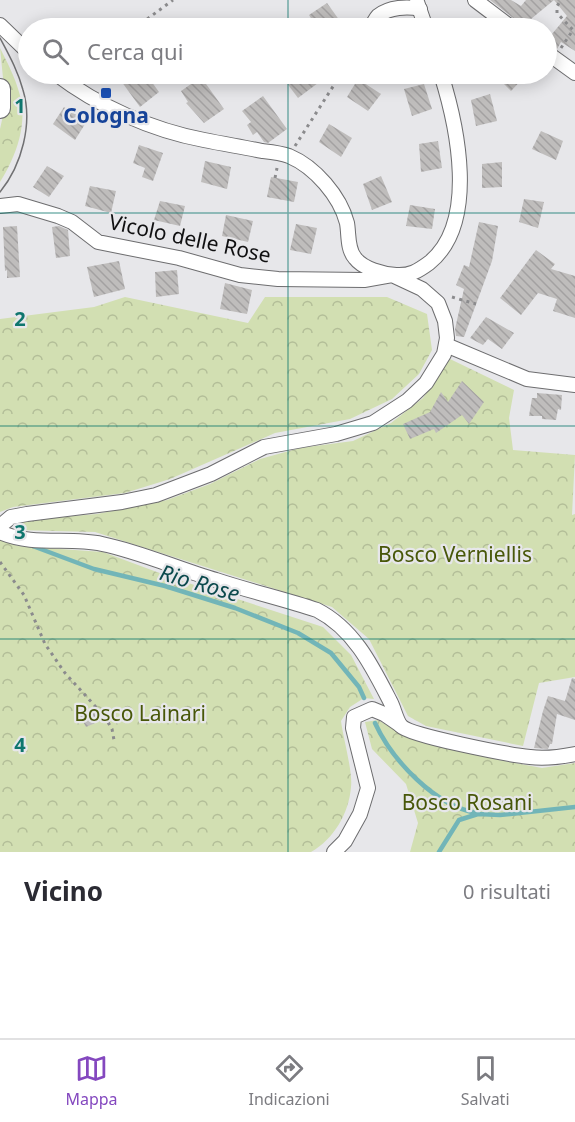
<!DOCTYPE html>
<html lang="it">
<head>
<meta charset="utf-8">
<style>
	body { margin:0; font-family:"Noto Sans",sans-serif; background:#f2f2f3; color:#2b2b33 }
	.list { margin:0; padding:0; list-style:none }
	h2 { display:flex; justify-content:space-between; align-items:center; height:78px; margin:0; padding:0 24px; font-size:26px }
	h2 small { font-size:20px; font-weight:400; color:#7c7c81 }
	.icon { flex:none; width:33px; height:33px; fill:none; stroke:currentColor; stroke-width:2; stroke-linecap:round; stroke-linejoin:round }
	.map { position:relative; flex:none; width:575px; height:852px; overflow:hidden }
	.search { position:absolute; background:#fff; box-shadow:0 3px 15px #0003; left:18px; right:18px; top:18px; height:66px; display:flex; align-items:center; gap:15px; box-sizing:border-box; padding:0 21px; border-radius:33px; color:#7c7c81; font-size:22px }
	.sheet { height:186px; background:#fff }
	nav { display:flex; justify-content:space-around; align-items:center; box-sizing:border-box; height:84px; border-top:2px solid #e1e1e2; background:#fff; font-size:16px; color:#7c7c81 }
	nav a { display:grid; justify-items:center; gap:3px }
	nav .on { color:#8448bf }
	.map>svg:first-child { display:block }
	.forest { fill:url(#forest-crowns) }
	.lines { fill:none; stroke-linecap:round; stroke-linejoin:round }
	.stream { stroke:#72b5b8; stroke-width:4.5 }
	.building { fill:url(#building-back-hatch) }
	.street-casing { stroke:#6d6d6f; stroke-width:16 }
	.secondary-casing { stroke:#6d6d6f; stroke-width:22 }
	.path { stroke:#8b8b8d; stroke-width:3; stroke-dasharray:3 4.5; stroke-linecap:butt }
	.street { stroke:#fff; stroke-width:14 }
	.secondary { stroke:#fff; stroke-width:20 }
	.tram { stroke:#707072; stroke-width:1.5 }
	.grid { fill:none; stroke:#0f766e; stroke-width:1.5; stroke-opacity:0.55 }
	.transit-dot { fill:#1a4fb4; stroke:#e7e7ea; stroke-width:2 }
	.labels { text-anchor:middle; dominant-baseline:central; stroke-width:4.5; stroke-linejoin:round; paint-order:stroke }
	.transit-label { font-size:21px; font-weight:bold; fill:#164399; stroke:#e7e7ea }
	.street-label { font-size:21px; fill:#101011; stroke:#e7e7ea }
	.park-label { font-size:21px; fill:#485709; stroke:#e7e7ea }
	.water-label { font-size:22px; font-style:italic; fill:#0c4a4d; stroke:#e7e7ea }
	.grid-label { font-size:20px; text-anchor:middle; font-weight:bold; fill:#0f766e; stroke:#e7e7ea; stroke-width:4.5; stroke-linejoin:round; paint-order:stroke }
</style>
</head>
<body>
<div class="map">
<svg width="575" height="852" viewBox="0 0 575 852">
	<defs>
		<pattern id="forest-crowns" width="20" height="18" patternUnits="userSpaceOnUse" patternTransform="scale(1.5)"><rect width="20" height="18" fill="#d2dfb2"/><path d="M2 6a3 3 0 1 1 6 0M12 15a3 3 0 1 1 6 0" fill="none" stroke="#b3be98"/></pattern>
		<pattern id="building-back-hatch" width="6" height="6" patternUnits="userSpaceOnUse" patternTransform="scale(1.5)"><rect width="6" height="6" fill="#bfbdbc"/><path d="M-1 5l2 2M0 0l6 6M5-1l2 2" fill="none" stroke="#a3a1a1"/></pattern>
	</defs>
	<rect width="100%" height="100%" fill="#e7e7ea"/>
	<!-- forest -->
	<g class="forest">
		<path d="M0,48C7,62 15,77 19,92C29,122 16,157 0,182V129L4,111V88Z"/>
		<path d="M125,297L248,323L265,297H387L427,314L432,350L419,374L392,399L350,419L275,433L170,479L125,493L13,507L0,512V319L94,307Z"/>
		<path d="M450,359L514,390L509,418L513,450L575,455L572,515L575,514V677L539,683L523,746L426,726L408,716L369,639L332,607L95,532L16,530L17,523L37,519L97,514L167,500L210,484L260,459L300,448L353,441L391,423L423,398Z"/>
		<path d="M0,540L18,546L103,552L173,578L323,627L351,655L374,699L364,698L350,707L341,721C343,737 353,772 351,787C349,813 334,839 311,852H0Z"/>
		<path d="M378,720L395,730L429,743L499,760L542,768L575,763V852H410L418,823L406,784L372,749L365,722Z"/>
	</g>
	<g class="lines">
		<!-- stream -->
		<g class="stream">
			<path d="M30,545L94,569L165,586L235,608L298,633L331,653L359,687L364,698"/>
			<path d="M375,723C392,760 435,806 477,813"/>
			<path d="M439,852L459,820L478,814L500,815L575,807"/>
		</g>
	</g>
	<!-- building -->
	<g class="building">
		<path d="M490,0H511L521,6L526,0H575V51L561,42L557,49L546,43V30L552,34L567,16L554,0L531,19L544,28H521L517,21Z"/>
		<path d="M327,3L345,28H317L309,15Z"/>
		<path d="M116,74H146L159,92L140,107Z"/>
		<path d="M280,74H312L318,83L298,98Z"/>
		<path d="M494,74H527L511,91Z"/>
		<path d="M201,77L224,109L204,123L186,103L188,102L181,91Z"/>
		<path d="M358,79L381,94L368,111L347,97Z"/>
		<path d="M424,84L432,109L412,116L404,89Z"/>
		<path d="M490,94L497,121L476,126L471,100Z"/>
		<path d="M263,96L287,129L268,143L264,142L257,132L253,135L247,125L251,122L242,111Z"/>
		<path d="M64,107L87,121L75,140L53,124Z"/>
		<path d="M329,124L352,138L341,157L319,142Z"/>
		<path d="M541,131L563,141L556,160L532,149Z"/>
		<path d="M438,141L442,168L421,172L419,144Z"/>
		<path d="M139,145L163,153L153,181L142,177L145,168L133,163Z"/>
		<path d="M205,161L231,167L227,189L201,182Z"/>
		<path d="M502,162V187L482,188V164Z"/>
		<path d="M47,166L64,176L49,197L33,187Z"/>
		<path d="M381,176L392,202L372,210L363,184Z"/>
		<path d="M271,177L298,182L294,202L267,197Z"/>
		<path d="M90,186L116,191L111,213L85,206Z"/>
		<path d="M524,199L544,202L538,228L519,222Z"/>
		<path d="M160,201L185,206L180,226L154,220Z"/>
		<path d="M410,205L435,209L432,229L406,226Z"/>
		<path d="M226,215L253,221L248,242L222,236Z"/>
		<path d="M479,222L498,226L492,261L464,337L456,336L455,329L464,289L456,285L464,265L469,267Z"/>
		<path d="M296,224L317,228L311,254L290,250Z"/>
		<path d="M17,226L20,277L7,278V270L5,271L3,227Z"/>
		<path d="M59,226L68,230L70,256L56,258L52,227Z"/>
		<path d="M536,250L555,264L551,269L575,276V318L553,311L557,299L538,293L521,315L500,298Z"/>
		<path d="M119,261L125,289L94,297L87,267Z"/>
		<path d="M177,270L179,294L156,297L155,272Z"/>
		<path d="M225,283L252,290L247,314L220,309Z"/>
		<path d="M486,317L514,333L502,349L488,339L483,345L470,338Z"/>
		<path d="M462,381L484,402L469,424L462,415L436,433L434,429L410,439L403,424L430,412L441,392L448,402Z"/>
		<path d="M537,393L562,395L561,410L558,409L556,420L542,419V416H529L532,398H537Z"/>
		<path d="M572,678L575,679V720L557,714L552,744H550L548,749L534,748L543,711L548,696L565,701Z"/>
		<path d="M93,708L100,721L86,727L79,714Z"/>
	</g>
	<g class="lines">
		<defs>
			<g id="street">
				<path d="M475,0L512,28"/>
				<path d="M417,2L426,28"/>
				<path d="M0,25L28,52"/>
				<path d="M370,28C373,25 375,19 378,16C389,7 408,6 420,9"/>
				<path d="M546,52L575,73"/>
				<path d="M56,74C98,106 151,130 204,140C223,144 243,147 262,151C271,152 281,153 289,156C315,167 340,196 347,223C349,234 347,249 355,258C363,269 383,274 396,275C410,276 418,271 429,263C479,223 457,125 441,74"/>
				<path d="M0,206L18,204L58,216L72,222L98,242L179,258L240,275L278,279L364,280L392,275L422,289L438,303L445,321L447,338L444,354L426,383L407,401L373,423L336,434L264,447L211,474L156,495L122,502L27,514L11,517L0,526"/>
				<path d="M446,345L527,379L575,385"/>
				<path d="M0,529L2,533C33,546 70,537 102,544C141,552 178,569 216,580C249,591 284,599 317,610C354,629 372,666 390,701C394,708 396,720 401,726C411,736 510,755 530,757C545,759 560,757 575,754"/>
				<path d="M334,852L345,841L360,814L368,788L353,728L354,717L372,709L384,714L400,725"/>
			</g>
			<path id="secondary" d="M0,89V108"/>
		</defs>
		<!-- street casing -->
		<use href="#street" class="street-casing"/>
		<!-- secondary casing -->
		<use href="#secondary" class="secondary-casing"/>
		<!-- path -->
		<g class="path">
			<path d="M135,28L173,0"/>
			<path d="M561,48L573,30L557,13V6L561,0"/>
			<path d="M295,146L341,74"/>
			<path d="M275,178L277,168"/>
			<path d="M452,297L476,304"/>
			<path d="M0,562L24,595L45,644L65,673L105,717L112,729L114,740"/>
		</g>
		<!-- street -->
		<use href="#street" class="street"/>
		<!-- secondary -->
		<use href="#secondary" class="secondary"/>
		<!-- tram -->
		<path class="tram" d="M0,38C9,55 18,71 23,90C33,123 22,165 0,192"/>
	</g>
	<!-- grid -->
	<path class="grid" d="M288,0V28M288,74V852M0,213H575M0,426H575M0,639H575"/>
	<!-- markers -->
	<rect class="transit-dot" x="100" y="87" width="12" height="12" rx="3"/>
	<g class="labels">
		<!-- transit labels -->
		<g class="transit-label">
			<text x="106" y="115">Cologna</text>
		</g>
		<!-- street labels -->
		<g class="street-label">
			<text transform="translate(190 238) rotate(12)">Vicolo delle Rose</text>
		</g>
		<!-- park labels -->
		<g class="park-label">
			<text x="455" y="554">Bosco Verniellis</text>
			<text x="140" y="713">Bosco Lainari</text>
			<text x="467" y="802">Bosco Rosani</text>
		</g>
		<!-- water labels -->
		<g class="water-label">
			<text transform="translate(200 582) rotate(16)">Rio Rose</text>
		</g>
	</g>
	<g class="grid-label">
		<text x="20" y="113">1</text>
		<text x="20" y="326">2</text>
		<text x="20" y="539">3</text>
		<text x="20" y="752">4</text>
	</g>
</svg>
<div class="search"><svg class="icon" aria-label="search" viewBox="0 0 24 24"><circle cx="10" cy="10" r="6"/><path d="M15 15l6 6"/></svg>Cerca qui</div>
</div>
<section class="sheet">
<h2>Vicino<small>0 risultati</small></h2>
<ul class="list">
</ul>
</section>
<nav>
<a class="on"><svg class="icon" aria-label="map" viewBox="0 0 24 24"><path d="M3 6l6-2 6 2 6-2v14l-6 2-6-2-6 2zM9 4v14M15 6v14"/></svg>Mappa</a>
<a><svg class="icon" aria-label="directions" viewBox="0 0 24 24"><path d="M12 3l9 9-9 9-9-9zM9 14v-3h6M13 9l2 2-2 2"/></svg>Indicazioni</a>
<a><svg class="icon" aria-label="saved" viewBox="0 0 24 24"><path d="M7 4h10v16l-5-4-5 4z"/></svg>Salvati</a>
</nav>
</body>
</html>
